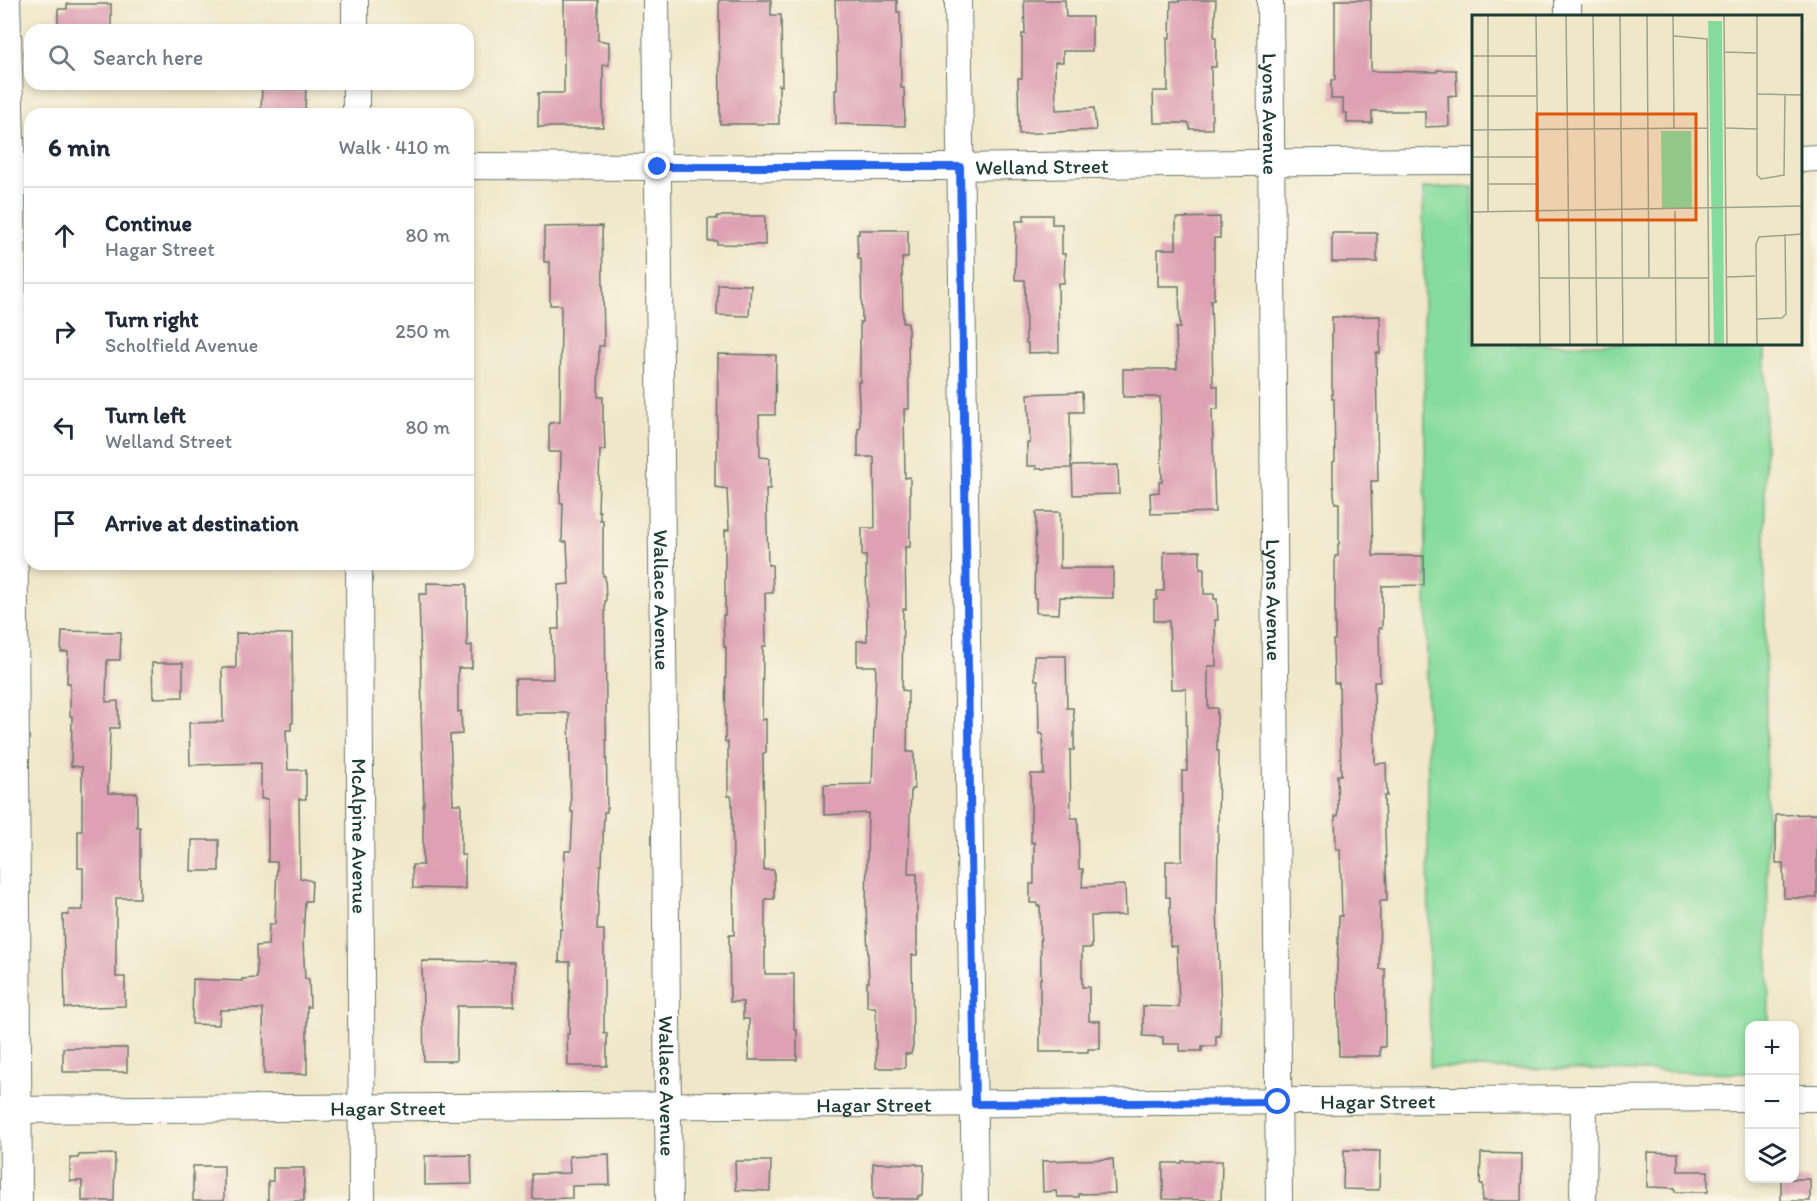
<!DOCTYPE html>
<html lang="en">
<head>
<meta charset="utf-8">
<style>
	body { margin:0; font-family:Itim,sans-serif; background:#f6f6f7; color:#1f2937 }
	.controls { position:absolute; right:18px; bottom:18px; display:grid; overflow:hidden; border-radius:12px; box-shadow:0 3px 9px #0003 }
	.controls button { width:54px; height:54px; display:grid; place-items:center; padding:0; border:0; border-bottom:2px solid #e0e1e3; background:#fff; color:#1f2937; font:30px sans-serif }
	.stop { position:absolute; width:18px; height:18px; margin:-14px; border:4px solid #2563eb; border-radius:50%; background:#fff }
	.stop.end { background:#2563eb; border-color:#fff; box-shadow:0 2px 6px #0008 }
	.list { margin:0; padding:0; list-style:none }
	h2 { display:flex; justify-content:space-between; align-items:center; height:78px; margin:0; padding:0 24px; font-size:26px }
	h2 small { font-size:20px; font-weight:400; color:#747a83 }
	.list li { display:grid; grid-template-columns:39px 1fr auto; gap:18px; align-items:center; box-sizing:border-box; height:96px; padding:0 24px; border-top:2px solid #e0e1e3 }
	.list b { display:block; font-size:22px; white-space:nowrap }
	.list p { margin:0; font-size:20px; white-space:nowrap; color:#747a83 }
	.list em { font-size:20px; font-style:normal; color:#747a83 }
	.icon { flex:none; width:33px; height:33px; fill:none; stroke:currentColor; stroke-width:2; stroke-linecap:round; stroke-linejoin:round }
	.map { position:relative; flex:none; width:1817px; height:1201px; overflow:hidden }
	.search { position:absolute; background:#fff; box-shadow:0 3px 9px #0003; left:24px; top:24px; width:450px; height:66px; display:flex; align-items:center; gap:15px; box-sizing:border-box; padding:0 21px; border-radius:18px; color:#747a83; font-size:22px }
	.panel { position:absolute; background:#fff; box-shadow:0 3px 9px #0003; left:24px; top:108px; width:450px; height:462px; border-radius:18px }
	.map>svg:first-child { display:block }
	.green { fill:#85db9e; stroke:#528c69; stroke-width:1.5 }
	.building { fill:#dda0b4 }
	.lines { fill:none; stroke-linecap:round; stroke-linejoin:round }
	.minor-casing { stroke:#687868; stroke-width:28 }
	.major-casing { stroke:#687868; stroke-width:34 }
	.minor { stroke:#fff; stroke-width:26 }
	.major { stroke:#fff; stroke-width:32 }
	.route { stroke:#2563eb; stroke-width:8 }
	.labels { text-anchor:middle; dominant-baseline:central; stroke-width:5; stroke-linejoin:round; paint-order:stroke }
	.street-label { font-size:21px; fill:#1f3d34; stroke:#fcf5e5 }
	.inset-road { fill:none; stroke:#9ca38e; stroke-width:1.5 }
	.view { fill:#de580e; fill-opacity:0.15; stroke:#de580e; stroke-width:3 }
	.inset-edge { fill:none; stroke:#1f3d34; stroke-width:3 }
</style>
</head>
<body>
<div class="map">
<svg width="1817" height="1201" viewBox="0 0 1817 1201">
	<rect width="100%" height="100%" fill="#fcf5e5"/>
	<filter id="ink" filterUnits="userSpaceOnUse"><feTurbulence type="fractalNoise" baseFrequency=".0167" numOctaves="2"/><feDisplacementMap in="SourceGraphic" scale="12" xChannelSelector="R" yChannelSelector="G"/><feConvolveMatrix kernelMatrix="1 2 1 2 8 2 1 2 1" color-interpolation-filters="sRGB"/></filter>
	<filter id="wash" filterUnits="userSpaceOnUse"><feTurbulence type="fractalNoise" baseFrequency=".008" numOctaves="4" result="noise"/><feDisplacementMap in="SourceGraphic" scale="24" xChannelSelector="R" yChannelSelector="G"/><feGaussianBlur stdDeviation="1.35" result="paint"/><feColorMatrix in="noise" values="0 0 0 0 0 0 0 0 0 0 0 0 0 0 0 0 0 1.4 0 .05"/><feComposite in="paint" operator="in"/></filter>
	<g filter="url(#wash)">
		<rect width="100%" height="100%" fill="#f0e7ca"/>
		<!-- green -->
		<path class="green" d="M1473,187L1474,344H1765V629L1769,1025L1750,1026L1749,1073L1430,1067L1423,188Z"/>
		<g id="blocks">
			<!-- building -->
			<g class="building">
				<path d="M564,0H598V40L609,42V65H603V127H538V93H564Z"/>
				<path d="M719,0H771V15H781L782,86L779,85V124H720Z"/>
				<path d="M835,0H897V12H900L901,88H904L905,126L836,124L835,90H837V63Z"/>
				<path d="M1024,0H1065L1066,17H1092V51H1063V62H1055L1056,110L1094,108L1096,130L1019,134L1018,78H1022V34H1025Z"/>
				<path d="M1179,0H1216L1214,37H1216V67H1211L1212,129H1190L1189,123H1154L1153,91H1168L1167,38H1170L1171,1L1179,2Z"/>
				<path d="M1335,0H1371V71L1437,72V70H1456L1457,95L1448,96L1449,126L1425,127V111H1372V123H1347V113H1343V99H1331V80H1335Z"/>
				<path d="M67,4H111V30H58V9H67Z"/>
				<path d="M262,84H306L305,114H261Z"/>
				<path d="M1024,215H1052V224H1062V254H1065L1064,283H1058L1059,352L1028,353V343H1026L1025,280H1015L1016,221H1024Z"/>
				<path d="M717,216H765V245L717,244V241H708V219H717Z"/>
				<path d="M1220,217V238H1214V300H1211L1213,386H1218V409H1212L1215,512L1151,514L1150,493L1159,492V482H1162L1160,397H1123V369H1177L1176,328H1180L1179,286H1158V249H1176V218Z"/>
				<path d="M602,226L604,346H599L598,397H603V422H604L605,450H600V451L598,511H600V520H603V576H605L606,601H605L607,812H604L602,865H600L597,930H604V1034L607,1033V1066H568L567,1034H569L570,962H559L560,929H562L565,851H571L573,812H571L569,713H515V679H553L552,629H559L558,585L569,584L567,542H562L563,503H560L561,452H549V423L560,422L561,305H550V262H544V227Z"/>
				<path d="M859,230H908V258H902L903,323H908L909,409H904L905,478L910,477V547H905L906,609H903L902,690L908,691L907,752H914V789H911L908,874H917V955H912L913,1046L911,1054H905V1068H876V1011L875,1007H867V982H869L866,906L868,813L824,815V785L872,784L876,666H857V641H867L866,556H862V528H875L874,457H858V428H860L858,382H860V322H862L861,259H858L857,234H859Z"/>
				<rect x="1332" y="233" width="45" height="29"/>
				<path d="M718,284L751,285L749,316L717,315Z"/>
				<path d="M1380,316V353H1376L1378,481H1371L1373,556H1424V585L1382,586V628H1379L1380,682H1374L1375,764L1386,763L1387,796H1384L1387,901H1380L1379,969H1385V1047H1380V1056H1339L1337,968L1339,916H1342L1340,849H1336L1335,816H1338L1337,775H1341L1339,683H1334L1333,640H1335V556H1338V544H1339V503H1335L1333,482V462L1335,461L1334,399H1332V317Z"/>
				<path d="M718,354L776,355L775,415H759L760,457L770,458V489H766L768,565H772L773,593H765L766,646H763L762,720L766,719V753H763L764,870H774V899H765V974H794V1030H797V1060H749V1019H743V1002H730L729,935H734L733,865L732,800L731,796H728V742H725L726,647H724L723,615H725V530H729L727,489L715,487V460H717Z"/>
				<path d="M1082,392L1083,412H1070L1071,468L1036,469V466H1027V443H1030L1028,394Z"/>
				<path d="M1118,465L1119,494L1073,495L1072,466Z"/>
				<path d="M1036,512H1060V568H1113V598L1060,597L1059,614L1036,613V598H1034Z"/>
				<path d="M1200,551V568H1204V594H1214V599H1217L1218,620H1215L1216,666H1208V708H1217V751H1219L1217,910L1221,1010L1220,1036H1216V1046H1202V1051H1180V1044H1163V1037L1143,1036V1006L1179,1007L1177,946H1170V897H1166V861H1182V771H1187L1186,689H1171L1169,621H1154V600H1157V591H1164V552Z"/>
				<path d="M427,583L467,584V646L472,645V668H458V712L461,711L462,734L450,735L453,804H461V855H465V889L413,888L412,865H423V805H424L421,713H422L419,594H427Z"/>
				<path d="M62,631L121,632L120,660H107L106,702L118,701L119,728H110L108,793H137V827H140V898H116V977H125V1006L65,1008L63,915H69V910H83V868H78V831H82V767L71,766L72,716H70V683H67L68,652H61Z"/>
				<path d="M236,633L292,634L293,723H291V730H286L288,770H306V799H299L300,878L312,881L311,901H305L303,942L305,979H309L310,1007H307V1074H264L263,1009L220,1010L219,1025L192,1024L193,979L242,981V979L257,978L256,946L268,945L269,924H275L277,862H268V799H261V763L190,765L189,723L223,722L222,668H236Z"/>
				<path d="M1034,656H1066L1067,708H1073L1074,719V750H1070L1071,818H1078L1079,869H1083L1082,887L1125,885L1126,915L1091,916L1092,948H1082V987H1089V1021H1100V1049H1088V1052H1040V979H1041L1040,906H1037V903H1030V884H1034V842L1031,843V774H1044L1043,734H1039L1038,680H1035Z"/>
				<path d="M152,663H183V697L153,698Z"/>
				<path d="M1817,814V898H1784L1783,863H1776V815Z"/>
				<path d="M192,840H219V871H191Z"/>
				<path d="M422,961L514,962V1006H457L456,1061H424Z"/>
				<rect x="63" y="1048" width="64" height="24"/>
				<path d="M1344,1150L1380,1151L1379,1190L1343,1189Z"/>
				<path d="M1647,1152L1678,1153V1171H1708V1192H1675V1188L1647,1187Z"/>
				<path d="M1481,1153L1522,1154L1521,1201H1482L1483,1184H1480Z"/>
				<path d="M115,1154L114,1201H82V1181H70V1158H78L79,1155Z"/>
				<path d="M609,1154L610,1185L572,1186V1198L533,1199L532,1174L570,1173L569,1156Z"/>
				<path d="M471,1155L472,1184L425,1185V1156Z"/>
				<path d="M1113,1159L1115,1193L1079,1194V1197H1057L1056,1191L1043,1192L1042,1161Z"/>
				<path d="M735,1161H771L770,1191L736,1190Z"/>
				<path d="M1182,1161H1222L1221,1200L1163,1199V1163H1182Z"/>
				<path d="M873,1163L917,1164V1165H924L923,1196H918V1199H873Z"/>
				<rect x="193" y="1166" width="31" height="35"/>
				<path d="M273,1168H304V1201H268V1181H273Z"/>
				<rect x="1781" y="1179" width="29" height="22"/>
			</g>
		</g>
	</g>
	<g filter="url(#ink)">
		<use href="#blocks" fill-opacity="0" stroke="#687868" stroke-width="1.5"/>
		<g class="lines">
			<defs>
				<g id="minor">
					<path d="M355,0V30"/>
					<path id="s1" d="M656,0L669,1201"/>
					<path d="M958,0L975,1201"/>
					<path id="s2" d="M1270,0L1279,1201"/>
					<path d="M1568,0V16"/>
					<path d="M356,84V114"/>
					<path d="M1800,159L1817,158"/>
					<path id="s3" d="M468,166C631,167 795,168 958,167C1130,165 1302,161 1474,161"/>
					<path d="M0,176H30"/>
					<path id="s4" d="M359,564L362,1201"/>
					<path d="M1794,1098H1817"/>
					<path id="s5" d="M0,1110L1750,1098"/>
					<path d="M1583,1201L1584,1100"/>
				</g>
				<path id="major" d="M4,0L9,176L16,1201"/>
			</defs>
			<!-- minor casing -->
			<use href="#minor" class="minor-casing"/>
			<!-- major casing -->
			<use href="#major" class="major-casing"/>
			<!-- minor -->
			<use href="#minor" class="minor"/>
			<!-- major -->
			<use href="#major" class="major"/>
		</g>
	</g>
	<g class="lines" filter="url(#ink)">
		<!-- route -->
		<path class="route" d="M658,167H960L975,1104L1278,1102"/>
	</g>
	<g class="labels">
		<!-- street labels -->
		<g class="street-label">
			<text stroke="none"><textPath href="#s2" startOffset="114">Lyons Avenue</textPath></text>
			<text stroke="none"><textPath href="#s3" startOffset="574">Welland Street</textPath></text>
			<text stroke="none"><textPath href="#s2" startOffset="600">Lyons Avenue</textPath></text>
			<text stroke="none"><textPath href="#s1" startOffset="600">Wallace Avenue</textPath></text>
			<text stroke="none"><textPath href="#s4" startOffset="272">McAlpine Avenue</textPath></text>
			<text stroke="none"><textPath href="#s1" startOffset="1086">Wallace Avenue</textPath></text>
			<text stroke="none"><textPath href="#s5" startOffset="1378">Hagar Street</textPath></text>
			<text stroke="none"><textPath href="#s5" startOffset="874">Hagar Street</textPath></text>
			<text stroke="none"><textPath href="#s5" startOffset="388">Hagar Street</textPath></text>
		</g>
	</g>
	<!-- overview -->
	<g transform="translate(1472 15)">
		<rect width="330" height="330" fill="#f0e7ca"/>
		<path d="M236,6H250L252,330H242ZM189,116H219L220,193H190Z" fill="#85db9e"/>
		<path class="inset-road" d="M64,0L68,330M94,0L98,330M121,0L125,330M148,0L151,330M175,0L177,263M201,0L202,113M252,0L255,330M285,0V160L289,164L312,160L313,79M202,21L235,24L237,330M252,37L284,38M0,41H64M284,79L330,80M0,81H64M254,113L285,114M0,115L236,113M0,142H66M17,169H66M203,196L204,330M0,197L330,191M16,197V0M255,262L283,261M67,263H236M285,304L310,303L314,299L313,219M285,330L284,229L287,222L330,219"/>
		<path class="view" d="M65,99H224V205H65Z"/>
		<rect width="330" height="330" class="inset-edge"/>
	</g>
</svg>
<div class="controls">
<button>+</button>
<button>−</button>
<button><svg class="icon" aria-label="layers" viewBox="0 0 24 24"><path d="M12 4l9 5-9 5-9-5zM3 14l9 5 9-5"/></svg></button>
</div>
<div class="stop" style="left:1278px;top:1102px"></div>
<div class="stop end" style="left:658px;top:167px"></div>
<div class="search"><svg class="icon" aria-label="search" viewBox="0 0 24 24"><circle cx="10" cy="10" r="6"/><path d="M15 15l6 6"/></svg>Search here</div>
<section class="panel">
<h2>6 min<small>Walk · 410 m</small></h2>
<ul class="list">
<li><svg class="icon" aria-label="ahead" viewBox="0 0 24 24"><path d="M12 20V5M6 11l6-6 6 6"/></svg><div><b>Continue</b><p>Hagar Street</p></div><em>80 m</em></li>
<li><svg class="icon" aria-label="right" viewBox="0 0 24 24"><path d="M7 20v-9h11M14 6l5 5-5 5"/></svg><div><b>Turn right</b><p>Scholfield Avenue</p></div><em>250 m</em></li>
<li><svg class="icon" aria-label="left" viewBox="0 0 24 24"><path d="M17 20v-9H6M10 6l-5 5 5 5"/></svg><div><b>Turn left</b><p>Welland Street</p></div><em>80 m</em></li>
<li><svg class="icon" aria-label="arrive" viewBox="0 0 24 24"><path d="M6 21V4h12l-3 4 3 4H6"/></svg><div><b>Arrive at destination</b></div></li>
</ul>
</section>
</div>
</body>
</html>
